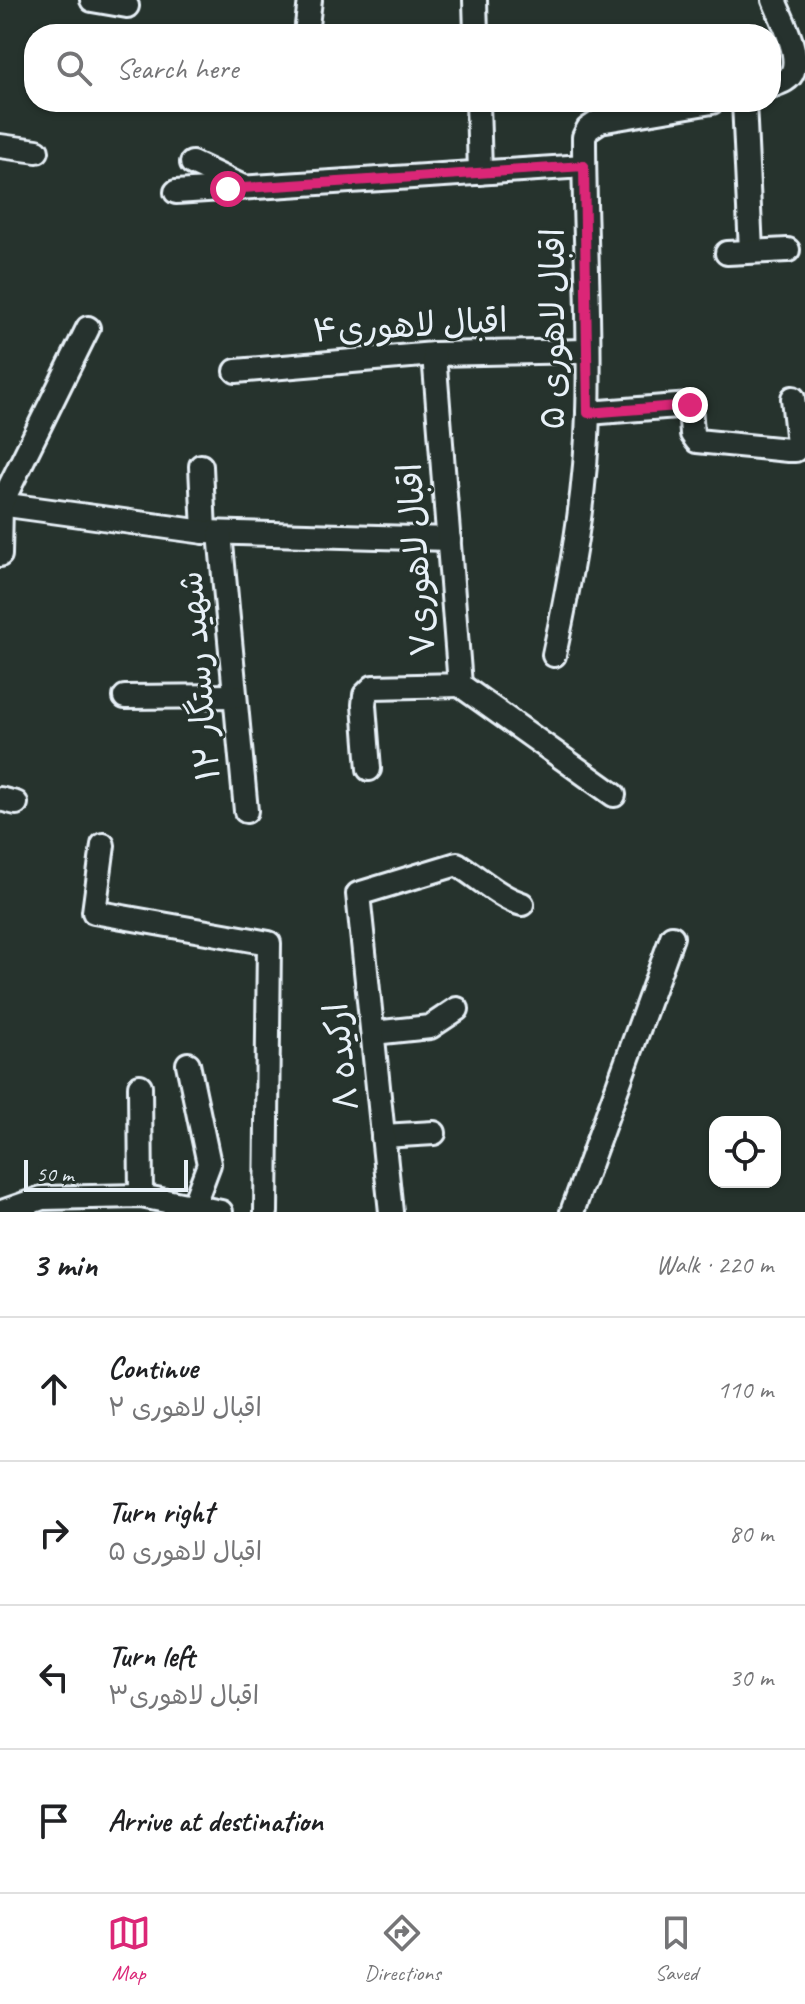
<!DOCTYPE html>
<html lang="en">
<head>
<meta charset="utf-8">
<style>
	body { margin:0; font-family:Caveat,"Playpen Sans Arabic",sans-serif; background:#f2f2f2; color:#202124 }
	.controls { position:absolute; right:24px; bottom:24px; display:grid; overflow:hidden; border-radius:16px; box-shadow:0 2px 6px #0004 }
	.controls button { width:72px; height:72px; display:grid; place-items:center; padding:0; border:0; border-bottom:2px solid #e0e0e0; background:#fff; color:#202124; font:40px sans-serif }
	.scale { position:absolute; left:24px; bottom:20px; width:164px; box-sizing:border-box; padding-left:8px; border:4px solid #e8f1f8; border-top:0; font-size:22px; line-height:28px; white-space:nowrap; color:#e8f1f8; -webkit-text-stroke:6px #26332d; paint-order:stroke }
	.stop { position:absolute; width:24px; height:24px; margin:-18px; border:6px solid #db2777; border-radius:50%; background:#fff }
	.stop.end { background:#db2777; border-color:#fff; box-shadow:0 2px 8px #0008 }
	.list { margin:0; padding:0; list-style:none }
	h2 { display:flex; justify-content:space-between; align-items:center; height:104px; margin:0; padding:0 32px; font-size:34px }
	h2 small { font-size:26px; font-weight:400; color:#757577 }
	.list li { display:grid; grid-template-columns:52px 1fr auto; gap:24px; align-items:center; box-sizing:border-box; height:144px; padding:0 32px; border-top:2px solid #e0e0e0 }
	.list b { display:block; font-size:30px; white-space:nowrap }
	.list p { margin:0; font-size:26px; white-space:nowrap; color:#757577 }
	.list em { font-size:26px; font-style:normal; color:#757577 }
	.icon { flex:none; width:44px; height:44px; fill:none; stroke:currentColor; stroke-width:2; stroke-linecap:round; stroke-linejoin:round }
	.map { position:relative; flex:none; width:805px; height:1212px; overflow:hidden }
	.search { position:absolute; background:#fff; box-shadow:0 2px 6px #0004; left:24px; right:24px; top:24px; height:88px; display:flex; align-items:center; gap:20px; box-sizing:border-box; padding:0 28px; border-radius:32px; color:#757577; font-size:30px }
	.sheet { height:680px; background:#fff }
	nav { display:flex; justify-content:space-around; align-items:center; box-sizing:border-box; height:112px; border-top:2px solid #e0e0e0; background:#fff; font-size:22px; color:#757577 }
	nav a { display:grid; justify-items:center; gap:4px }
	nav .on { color:#db2777 }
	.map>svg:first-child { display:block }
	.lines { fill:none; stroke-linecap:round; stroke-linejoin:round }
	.street-casing { stroke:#e8f1f8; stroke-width:28 }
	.street { stroke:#26332d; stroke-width:22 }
	.route { stroke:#db2777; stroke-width:10 }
	.labels { text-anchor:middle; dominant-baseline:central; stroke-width:6; stroke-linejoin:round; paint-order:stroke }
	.street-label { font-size:34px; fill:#e8f1f8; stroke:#26332d }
</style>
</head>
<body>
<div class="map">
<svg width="805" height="1212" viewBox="0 0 805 1212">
	<rect width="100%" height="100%" fill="#26332d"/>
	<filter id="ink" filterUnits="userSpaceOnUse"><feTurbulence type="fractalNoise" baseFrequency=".0125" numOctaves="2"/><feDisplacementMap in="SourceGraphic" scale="16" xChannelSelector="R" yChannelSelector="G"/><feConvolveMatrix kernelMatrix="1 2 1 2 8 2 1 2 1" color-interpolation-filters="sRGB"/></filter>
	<g filter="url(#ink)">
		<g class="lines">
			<defs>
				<g id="street">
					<path d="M92,0L127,6"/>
					<path d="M475,0L476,34"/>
					<path d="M306,34L310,0"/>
					<path d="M771,86C779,83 790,80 793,71C800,52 781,18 774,0"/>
					<path d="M478,102L480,173"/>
					<path d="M744,102L751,251"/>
					<path d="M0,146L37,151"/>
					<path d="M192,163L241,186"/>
					<path d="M176,192L584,166"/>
					<path d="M727,253L788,250"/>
					<path d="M236,371L434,354L587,351"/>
					<path d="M588,413L690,405L692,434L697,441L788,450H795L798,444L793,398"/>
					<path d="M201,466L204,532"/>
					<path d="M0,504L204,532L449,539"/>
					<path d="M220,533L246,811"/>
					<path d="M0,555L1,504L88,328"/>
					<path d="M554,655C571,576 586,494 588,413C591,321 584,229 584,137L588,129L600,121L712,102"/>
					<path d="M460,685L614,795"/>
					<path d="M125,697L235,696"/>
					<path d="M369,769L364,705L365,695L373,687L460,685L434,354"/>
					<path d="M0,799L16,803"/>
					<path d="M103,845L94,912L269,943L266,1212"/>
					<path d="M373,1033L430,1027L457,1009"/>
					<path d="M188,1064L209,1164L191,1212"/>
					<path d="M140,1086L141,1196"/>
					<path d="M383,1136L434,1133"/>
					<path d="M2,1212L42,1198L141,1196L221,1212"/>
					<path d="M391,1212L358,894L457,864C478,877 500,898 522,904"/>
					<path d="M572,1212L672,937"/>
				</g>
			</defs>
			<!-- street casing -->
			<use href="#street" class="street-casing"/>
			<!-- street -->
			<use href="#street" class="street"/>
		</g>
	</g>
	<g class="lines" filter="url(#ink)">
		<!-- route -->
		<path class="route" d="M228,189L584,166L588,413L690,405"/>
	</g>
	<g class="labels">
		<!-- street labels -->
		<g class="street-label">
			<text transform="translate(410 325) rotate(-3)">اقبال لاهوری۴</text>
			<text transform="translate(552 329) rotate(-90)">اقبال لاهوری ۵</text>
			<text transform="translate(416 560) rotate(-94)">اقبال لاهوری۷</text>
			<text transform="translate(199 676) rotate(-95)">شهید رستگار ۱۲</text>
			<text transform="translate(341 1057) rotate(-96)">ارکیده ۸</text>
		</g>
	</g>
</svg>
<div class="controls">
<button><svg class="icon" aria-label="locate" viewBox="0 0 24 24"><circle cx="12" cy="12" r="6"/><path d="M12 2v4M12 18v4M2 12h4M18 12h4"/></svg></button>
</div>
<div class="scale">50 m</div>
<div class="stop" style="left:228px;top:189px"></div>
<div class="stop end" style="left:690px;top:405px"></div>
<div class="search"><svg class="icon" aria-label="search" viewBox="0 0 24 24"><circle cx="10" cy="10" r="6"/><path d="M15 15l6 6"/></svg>Search here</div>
</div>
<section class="sheet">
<h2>3 min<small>Walk · 220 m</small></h2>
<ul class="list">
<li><svg class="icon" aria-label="ahead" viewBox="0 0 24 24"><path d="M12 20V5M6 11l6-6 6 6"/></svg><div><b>Continue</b><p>اقبال لاهوری ۲</p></div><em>110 m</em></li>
<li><svg class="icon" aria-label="right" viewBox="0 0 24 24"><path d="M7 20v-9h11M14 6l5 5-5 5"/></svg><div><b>Turn right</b><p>اقبال لاهوری ۵</p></div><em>80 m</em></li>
<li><svg class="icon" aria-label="left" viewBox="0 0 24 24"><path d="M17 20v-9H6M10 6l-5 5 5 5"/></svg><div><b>Turn left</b><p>اقبال لاهوری۳</p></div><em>30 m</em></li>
<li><svg class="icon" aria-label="arrive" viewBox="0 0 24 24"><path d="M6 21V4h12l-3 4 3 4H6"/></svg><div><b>Arrive at destination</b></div></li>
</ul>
</section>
<nav>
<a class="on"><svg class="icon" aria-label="map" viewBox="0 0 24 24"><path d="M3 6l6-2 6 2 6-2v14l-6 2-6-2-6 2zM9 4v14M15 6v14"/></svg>Map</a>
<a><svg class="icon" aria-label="directions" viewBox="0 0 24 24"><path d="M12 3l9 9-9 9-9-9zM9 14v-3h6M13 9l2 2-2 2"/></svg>Directions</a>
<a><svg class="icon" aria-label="saved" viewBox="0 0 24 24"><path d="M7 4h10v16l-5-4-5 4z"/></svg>Saved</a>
</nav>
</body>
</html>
